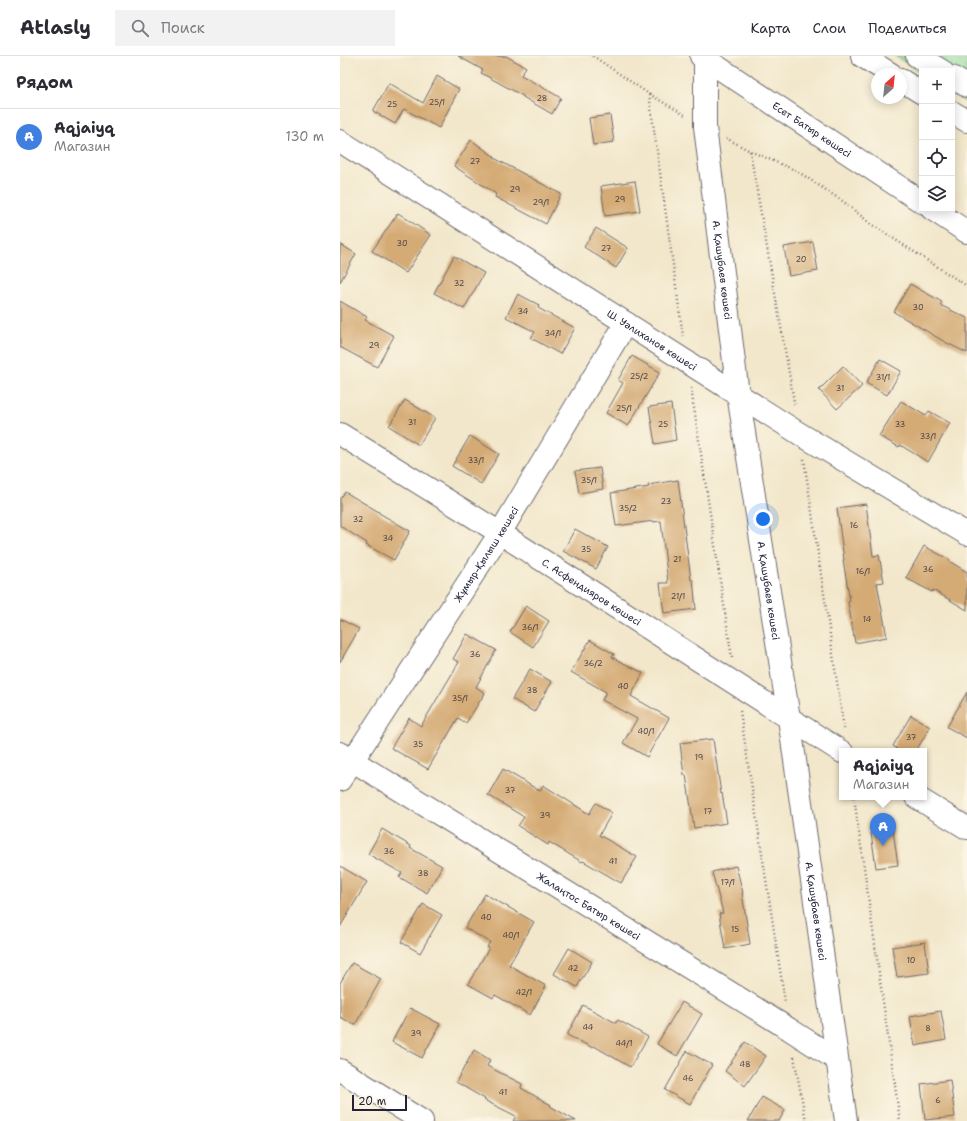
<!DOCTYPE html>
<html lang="ru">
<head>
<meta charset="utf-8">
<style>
	body { margin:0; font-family:"Shantell Sans",sans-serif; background:#f2f2f3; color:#2b2b33 }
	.controls { position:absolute; right:12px; top:12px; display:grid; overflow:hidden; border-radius:0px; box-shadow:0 2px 10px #0003 }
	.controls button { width:36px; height:36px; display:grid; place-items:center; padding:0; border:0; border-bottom:1px solid #e1e1e2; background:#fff; color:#2b2b33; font:20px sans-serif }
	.compass { position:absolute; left:531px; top:12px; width:36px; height:36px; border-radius:50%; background:#fff; box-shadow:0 2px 10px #0003; rotate:27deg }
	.scale { position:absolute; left:12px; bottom:10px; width:55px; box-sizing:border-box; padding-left:4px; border:2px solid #22223b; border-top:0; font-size:11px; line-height:14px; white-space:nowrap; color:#22223b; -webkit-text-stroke:3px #fcf5e5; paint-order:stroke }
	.you { position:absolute; left:423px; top:463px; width:14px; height:14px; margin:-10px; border:3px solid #fff; border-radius:50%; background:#1a73e8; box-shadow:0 0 0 6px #1a73e833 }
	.badge { display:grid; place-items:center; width:26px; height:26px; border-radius:50%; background:#db2777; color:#fff; font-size:13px; font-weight:700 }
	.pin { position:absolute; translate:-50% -33px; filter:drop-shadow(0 1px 2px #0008) }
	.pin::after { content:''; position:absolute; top:21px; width:14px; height:12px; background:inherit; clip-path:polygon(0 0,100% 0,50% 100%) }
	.popup { position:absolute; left:499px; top:692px; width:88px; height:52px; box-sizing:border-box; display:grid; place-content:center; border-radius:0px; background:#fff; filter:drop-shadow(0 1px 3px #0005); font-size:13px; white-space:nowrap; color:#7c7c81 }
	.popup b { font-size:15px; color:#2b2b33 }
	.popup::after { content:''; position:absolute; left:50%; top:100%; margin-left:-8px; border:8px solid transparent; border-top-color:#fff }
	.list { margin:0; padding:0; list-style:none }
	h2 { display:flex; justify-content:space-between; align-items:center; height:52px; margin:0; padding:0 16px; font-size:17px }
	h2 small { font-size:13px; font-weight:400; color:#7c7c81 }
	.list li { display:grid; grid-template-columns:26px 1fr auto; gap:12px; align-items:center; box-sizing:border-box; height:56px; padding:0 16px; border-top:1px solid #e1e1e2 }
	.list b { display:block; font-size:15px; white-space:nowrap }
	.list p { margin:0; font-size:13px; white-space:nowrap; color:#7c7c81 }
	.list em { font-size:13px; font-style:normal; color:#7c7c81 }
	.icon { flex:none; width:22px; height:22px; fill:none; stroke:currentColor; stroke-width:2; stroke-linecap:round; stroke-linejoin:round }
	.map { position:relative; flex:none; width:627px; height:1065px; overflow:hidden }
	header { display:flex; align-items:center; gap:24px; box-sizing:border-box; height:56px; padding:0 20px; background:#fff; border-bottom:1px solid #e1e1e2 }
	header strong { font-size:19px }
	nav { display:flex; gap:22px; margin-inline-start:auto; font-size:14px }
	.search { width:280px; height:36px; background:#f2f2f3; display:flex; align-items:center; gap:10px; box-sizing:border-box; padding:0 14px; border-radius:0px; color:#7c7c81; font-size:15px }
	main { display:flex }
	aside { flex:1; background:#fff }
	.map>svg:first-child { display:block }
	.green { fill:#85d798; stroke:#547c6a }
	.building { fill:#d4aa74 }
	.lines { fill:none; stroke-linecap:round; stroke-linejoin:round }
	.minor-casing { stroke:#6b676d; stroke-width:24 }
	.path { stroke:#6b676d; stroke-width:2.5; stroke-dasharray:1 3; stroke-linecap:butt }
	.minor { stroke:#fff; stroke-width:22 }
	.labels { text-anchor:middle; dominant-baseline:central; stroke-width:4; stroke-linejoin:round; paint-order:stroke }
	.number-label { font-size:8px; fill:#4e4449 }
	.street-label { font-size:10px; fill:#22223b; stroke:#fcf5e5 }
</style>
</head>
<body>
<header>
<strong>Atlasly</strong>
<div class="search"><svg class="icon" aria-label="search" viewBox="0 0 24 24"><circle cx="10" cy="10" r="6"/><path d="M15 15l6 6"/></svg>Поиск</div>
<nav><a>Карта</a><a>Слои</a><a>Поделиться</a></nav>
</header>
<main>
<aside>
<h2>Рядом<small></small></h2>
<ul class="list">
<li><span class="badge" style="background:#3f7fe0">A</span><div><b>Aqjaiyq</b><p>Магазин</p></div><em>130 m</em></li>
</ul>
</aside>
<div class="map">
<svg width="627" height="1065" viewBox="0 0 627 1065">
	<rect width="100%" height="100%" fill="#fcf5e5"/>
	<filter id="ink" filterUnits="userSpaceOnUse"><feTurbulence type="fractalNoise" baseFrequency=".025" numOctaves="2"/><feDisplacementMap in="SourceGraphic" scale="8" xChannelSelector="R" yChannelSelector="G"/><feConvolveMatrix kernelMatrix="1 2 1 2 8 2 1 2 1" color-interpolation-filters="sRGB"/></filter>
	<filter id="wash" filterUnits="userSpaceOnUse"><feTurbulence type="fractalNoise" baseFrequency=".012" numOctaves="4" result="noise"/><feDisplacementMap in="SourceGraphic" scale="16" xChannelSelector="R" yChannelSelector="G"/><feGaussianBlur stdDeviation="0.9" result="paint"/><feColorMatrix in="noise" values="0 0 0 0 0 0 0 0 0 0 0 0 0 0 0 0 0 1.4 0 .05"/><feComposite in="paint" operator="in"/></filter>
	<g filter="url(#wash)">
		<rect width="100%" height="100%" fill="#f2e7cb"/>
		<!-- green -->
		<path class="green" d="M555,0H627V47L612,37V15H582V17Z"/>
		<g id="blocks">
			<!-- building -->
			<g class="building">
				<path d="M118,0H166L186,11L181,19L221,42L212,58L183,41V40L141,17L143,14Z"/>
				<path d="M97,20L119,33L99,72L64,53L55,68L33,55L49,27L83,47Z"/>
				<path d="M270,59L274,86L253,89L249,62Z"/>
				<path d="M131,84L155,101L154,102L221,138L206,168L155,141L156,138L114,110Z"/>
				<path d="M295,125L300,155L265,160L261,130Z"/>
				<path d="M58,157L91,179L66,217L32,195Z"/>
				<path d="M256,172L288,192L276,212L244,191Z"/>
				<path d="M473,186L478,215L449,220L444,191Z"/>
				<path d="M0,188L16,198L0,226Z"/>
				<path d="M114,200L144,217L124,253L94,237Z"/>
				<path d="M570,228L602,246L600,249L627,262V297L605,286L554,256Z"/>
				<path d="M178,238L199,249L198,252L235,272L220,298L191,282L195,276L166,261Z"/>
				<path d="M0,245L27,261L25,264L54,280L37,311L0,291Z"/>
				<path d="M292,300L320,316L288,370L266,357L283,327L278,324Z"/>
				<path d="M540,303L561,315L547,339L526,327Z"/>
				<path d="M503,310L522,330L497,353L479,334Z"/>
				<path d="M65,344L95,362L79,389L49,370Z"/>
				<path d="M561,345L586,360L589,355L610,367L588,406L560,389L559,391L539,380Z"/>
				<path d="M331,348L336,384L315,388L309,351Z"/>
				<path d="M130,380L159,398L141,428L112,410Z"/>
				<path d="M260,412L263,433L239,437L235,415Z"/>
				<path d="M338,424L351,524H353L356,553L324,557L320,527H328L321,465L314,466V465L276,470L271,437L309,431L308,429Z"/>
				<path d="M5,436L39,456V457L70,475L54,504L26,489L27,487L0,470V443Z"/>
				<path d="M526,448L533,500L539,499L544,526L537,527L547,581L515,587L508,546L510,545L503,504H504L497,452Z"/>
				<path d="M235,473L268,491L256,513L223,495Z"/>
				<path d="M584,490L610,504L609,505L627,516V554L593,534L592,536L566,522Z"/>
				<path d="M186,550L209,565L193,591L170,576Z"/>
				<path d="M0,563L19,573L0,606Z"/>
				<path d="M127,578L156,594L136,631L145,637L126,667L118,662L88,713L51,692L69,662L81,670L119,606L113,603Z"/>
				<path d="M250,584L274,598L272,601L303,617L291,640L329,662L307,701L283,687L297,663L262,644L266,636L231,616Z"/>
				<path d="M190,613L212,626L194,656L172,643Z"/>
				<path d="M627,636V682L607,671Z"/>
				<path d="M571,659L590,671L576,695H560L553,690Z"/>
				<path d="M373,683L381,738L382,737L387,767L354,772L346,719H344L340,687Z"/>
				<path d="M163,713L200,735L203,729L249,758L256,747L272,757L259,779L297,801L281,827L243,805L242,806L209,786L208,789L178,770L184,761L148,739Z"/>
				<path d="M552,768L558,809L536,812L530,770Z"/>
				<path d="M42,773L71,790L70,792L102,810L87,837L59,821L62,817L28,798Z"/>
				<path d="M0,810L27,826L0,871Z"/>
				<path d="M396,810L403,837H402L410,888L385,893L379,858L383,857L372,816Z"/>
				<path d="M145,838L194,866L169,909L206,930L190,959L155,939L153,942L128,928L149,892L147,891L150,886L125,872Z"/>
				<path d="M83,848L102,859L80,897L61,886Z"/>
				<path d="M585,886L589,917L557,921L552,891Z"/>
				<path d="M229,892L252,906L237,931L214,918Z"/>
				<path d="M12,907L41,923L15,969L0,961V927Z"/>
				<path d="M342,946L362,958L337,1000L317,988Z"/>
				<path d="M243,949L276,967L278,964L308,981L290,1011L254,990L253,992L227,979Z"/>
				<path d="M70,952L100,968L82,1002L52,986Z"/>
				<path d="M601,955L606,984L575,990L570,960Z"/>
				<path d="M405,986L426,1000L405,1030L385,1015Z"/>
				<path d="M134,994L150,1004L147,1010L182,1028L181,1032L211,1049L210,1050L236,1065H173L176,1060L144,1044L145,1043L116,1026Z"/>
				<path d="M347,995L372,1009L350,1048L325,1034Z"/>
				<path d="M610,1024L615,1061L585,1064L581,1028Z"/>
				<path d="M422,1041L445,1054L439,1065H408Z"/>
			</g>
		</g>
	</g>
	<g filter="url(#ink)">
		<use href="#blocks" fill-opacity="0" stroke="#6b676d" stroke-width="1"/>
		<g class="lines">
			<defs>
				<g id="minor">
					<path id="s1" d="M361,0L582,146"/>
					<path d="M522,0L551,18"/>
					<path d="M577,0L602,15"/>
					<path id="s2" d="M365,3V71L398,338L449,662L506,1065"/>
					<path d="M612,21L627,30"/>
					<path d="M561,24L582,37"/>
					<path d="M612,56L627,65"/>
					<path id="s3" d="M0,85L460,378L627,478"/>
					<path d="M592,153L627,176"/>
					<path id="s4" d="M0,378L160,477L502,696"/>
					<path id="s5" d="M0,697L449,973L497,1004"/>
					<path id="s6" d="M0,724L160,477L286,267"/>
					<path d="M576,741L627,772"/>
					<path d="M0,1014L82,1065"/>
				</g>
			</defs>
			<!-- minor casing -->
			<use href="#minor" class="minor-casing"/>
			<!-- path -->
			<g class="path">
				<path d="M253,0L309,38L345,59"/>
				<path d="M309,38L343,280"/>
				<path d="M386,82L410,95L457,115L504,146L531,168L627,230"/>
				<path d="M410,95L455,351"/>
				<path d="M351,332L392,602"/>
				<path d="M464,403L504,673"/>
				<path d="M400,655L445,946"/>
				<path d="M514,741L560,1065"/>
				<path d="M454,1001L466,1065"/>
			</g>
			<!-- minor -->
			<use href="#minor" class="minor"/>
		</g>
	</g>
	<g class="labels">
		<!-- number labels -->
		<g class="number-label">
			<text x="202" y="42">28</text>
			<text x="97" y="46">25/1</text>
			<text x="52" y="48">25</text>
			<text x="135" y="105">27</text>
			<text x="175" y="133">29</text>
			<text x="280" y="143">29</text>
			<text x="201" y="146">29/1</text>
			<text x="62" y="187">30</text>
			<text x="266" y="192">27</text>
			<text x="461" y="203">20</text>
			<text x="119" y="227">32</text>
			<text x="578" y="251">30</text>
			<text x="183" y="255">34</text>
			<text x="213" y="277">34/1</text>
			<text x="34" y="289">29</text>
			<text x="299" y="320">25/2</text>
			<text x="543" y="321">31/1</text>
			<text x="500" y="332">31</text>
			<text x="284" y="352">25/1</text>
			<text x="72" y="366">31</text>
			<text x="323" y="368">25</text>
			<text x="560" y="368">33</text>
			<text x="588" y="380">33/1</text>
			<text x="136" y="404">33/1</text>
			<text x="249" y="424">35/1</text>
			<text x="326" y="445">23</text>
			<text x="288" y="452">35/2</text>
			<text x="18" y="463">32</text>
			<text x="514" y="469">16</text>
			<text x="48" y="482">34</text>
			<text x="246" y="493">35</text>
			<text x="337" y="503">21</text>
			<text x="588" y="513">36</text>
			<text x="523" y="515">16/1</text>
			<text x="338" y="540">21/1</text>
			<text x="527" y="563">14</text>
			<text x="190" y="571">36/1</text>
			<text x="135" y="598">36</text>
			<text x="253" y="607">36/2</text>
			<text x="283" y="630">40</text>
			<text x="192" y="634">38</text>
			<text x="120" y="642">35/1</text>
			<text x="306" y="675">40/1</text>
			<text x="571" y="681">37</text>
			<text x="78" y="688">35</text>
			<text x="359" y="701">19</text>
			<text x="170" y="734">37</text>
			<text x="368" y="755">17</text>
			<text x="205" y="759">39</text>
			<text x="49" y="795">36</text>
			<text x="273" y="805">41</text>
			<text x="83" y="817">38</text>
			<text x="388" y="826">17/1</text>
			<text x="146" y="861">40</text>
			<text x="395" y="873">15</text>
			<text x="171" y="879">40/1</text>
			<text x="571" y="904">10</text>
			<text x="233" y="912">42</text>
			<text x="184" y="936">42/1</text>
			<text x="248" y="971">44</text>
			<text x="588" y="972">8</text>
			<text x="76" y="977">39</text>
			<text x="284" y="987">44/1</text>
			<text x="405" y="1008">48</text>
			<text x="348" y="1022">46</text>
			<text x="163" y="1036">41</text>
			<text x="598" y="1044">6</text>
		</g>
		<!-- street labels -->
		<g class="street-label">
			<text stroke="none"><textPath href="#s1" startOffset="133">Есет Батыр көшесі</textPath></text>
			<text stroke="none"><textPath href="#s2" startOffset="212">А. Қашубаев көшесі</textPath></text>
			<text stroke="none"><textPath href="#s3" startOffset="370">Ш. Уәлиханов көшесі</textPath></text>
			<text stroke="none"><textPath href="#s6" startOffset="269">Жұмыр-Қылыш көшесі</textPath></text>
			<text stroke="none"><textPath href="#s2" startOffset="536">А. Қашубаев көшесі</textPath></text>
			<text stroke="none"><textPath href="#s4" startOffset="297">С. Асфендияров көшесі</textPath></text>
			<text stroke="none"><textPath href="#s5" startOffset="292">Жалаңтос Батыр көшесі</textPath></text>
			<text stroke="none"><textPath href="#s2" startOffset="860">А. Қашубаев көшесі</textPath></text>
		</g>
	</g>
</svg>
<div class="controls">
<button>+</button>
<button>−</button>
<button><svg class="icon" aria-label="locate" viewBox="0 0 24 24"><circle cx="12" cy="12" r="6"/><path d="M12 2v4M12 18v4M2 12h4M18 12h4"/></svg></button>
<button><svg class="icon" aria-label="layers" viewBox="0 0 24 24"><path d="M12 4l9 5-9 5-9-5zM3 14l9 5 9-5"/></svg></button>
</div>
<svg class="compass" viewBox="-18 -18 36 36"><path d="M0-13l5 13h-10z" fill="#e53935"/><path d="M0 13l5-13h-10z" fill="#7c7c81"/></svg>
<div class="scale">20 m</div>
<div class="you"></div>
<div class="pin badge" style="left:543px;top:790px;background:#3f7fe0">A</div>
<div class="popup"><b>Aqjaiyq</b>Магазин</div>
</div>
</main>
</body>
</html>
